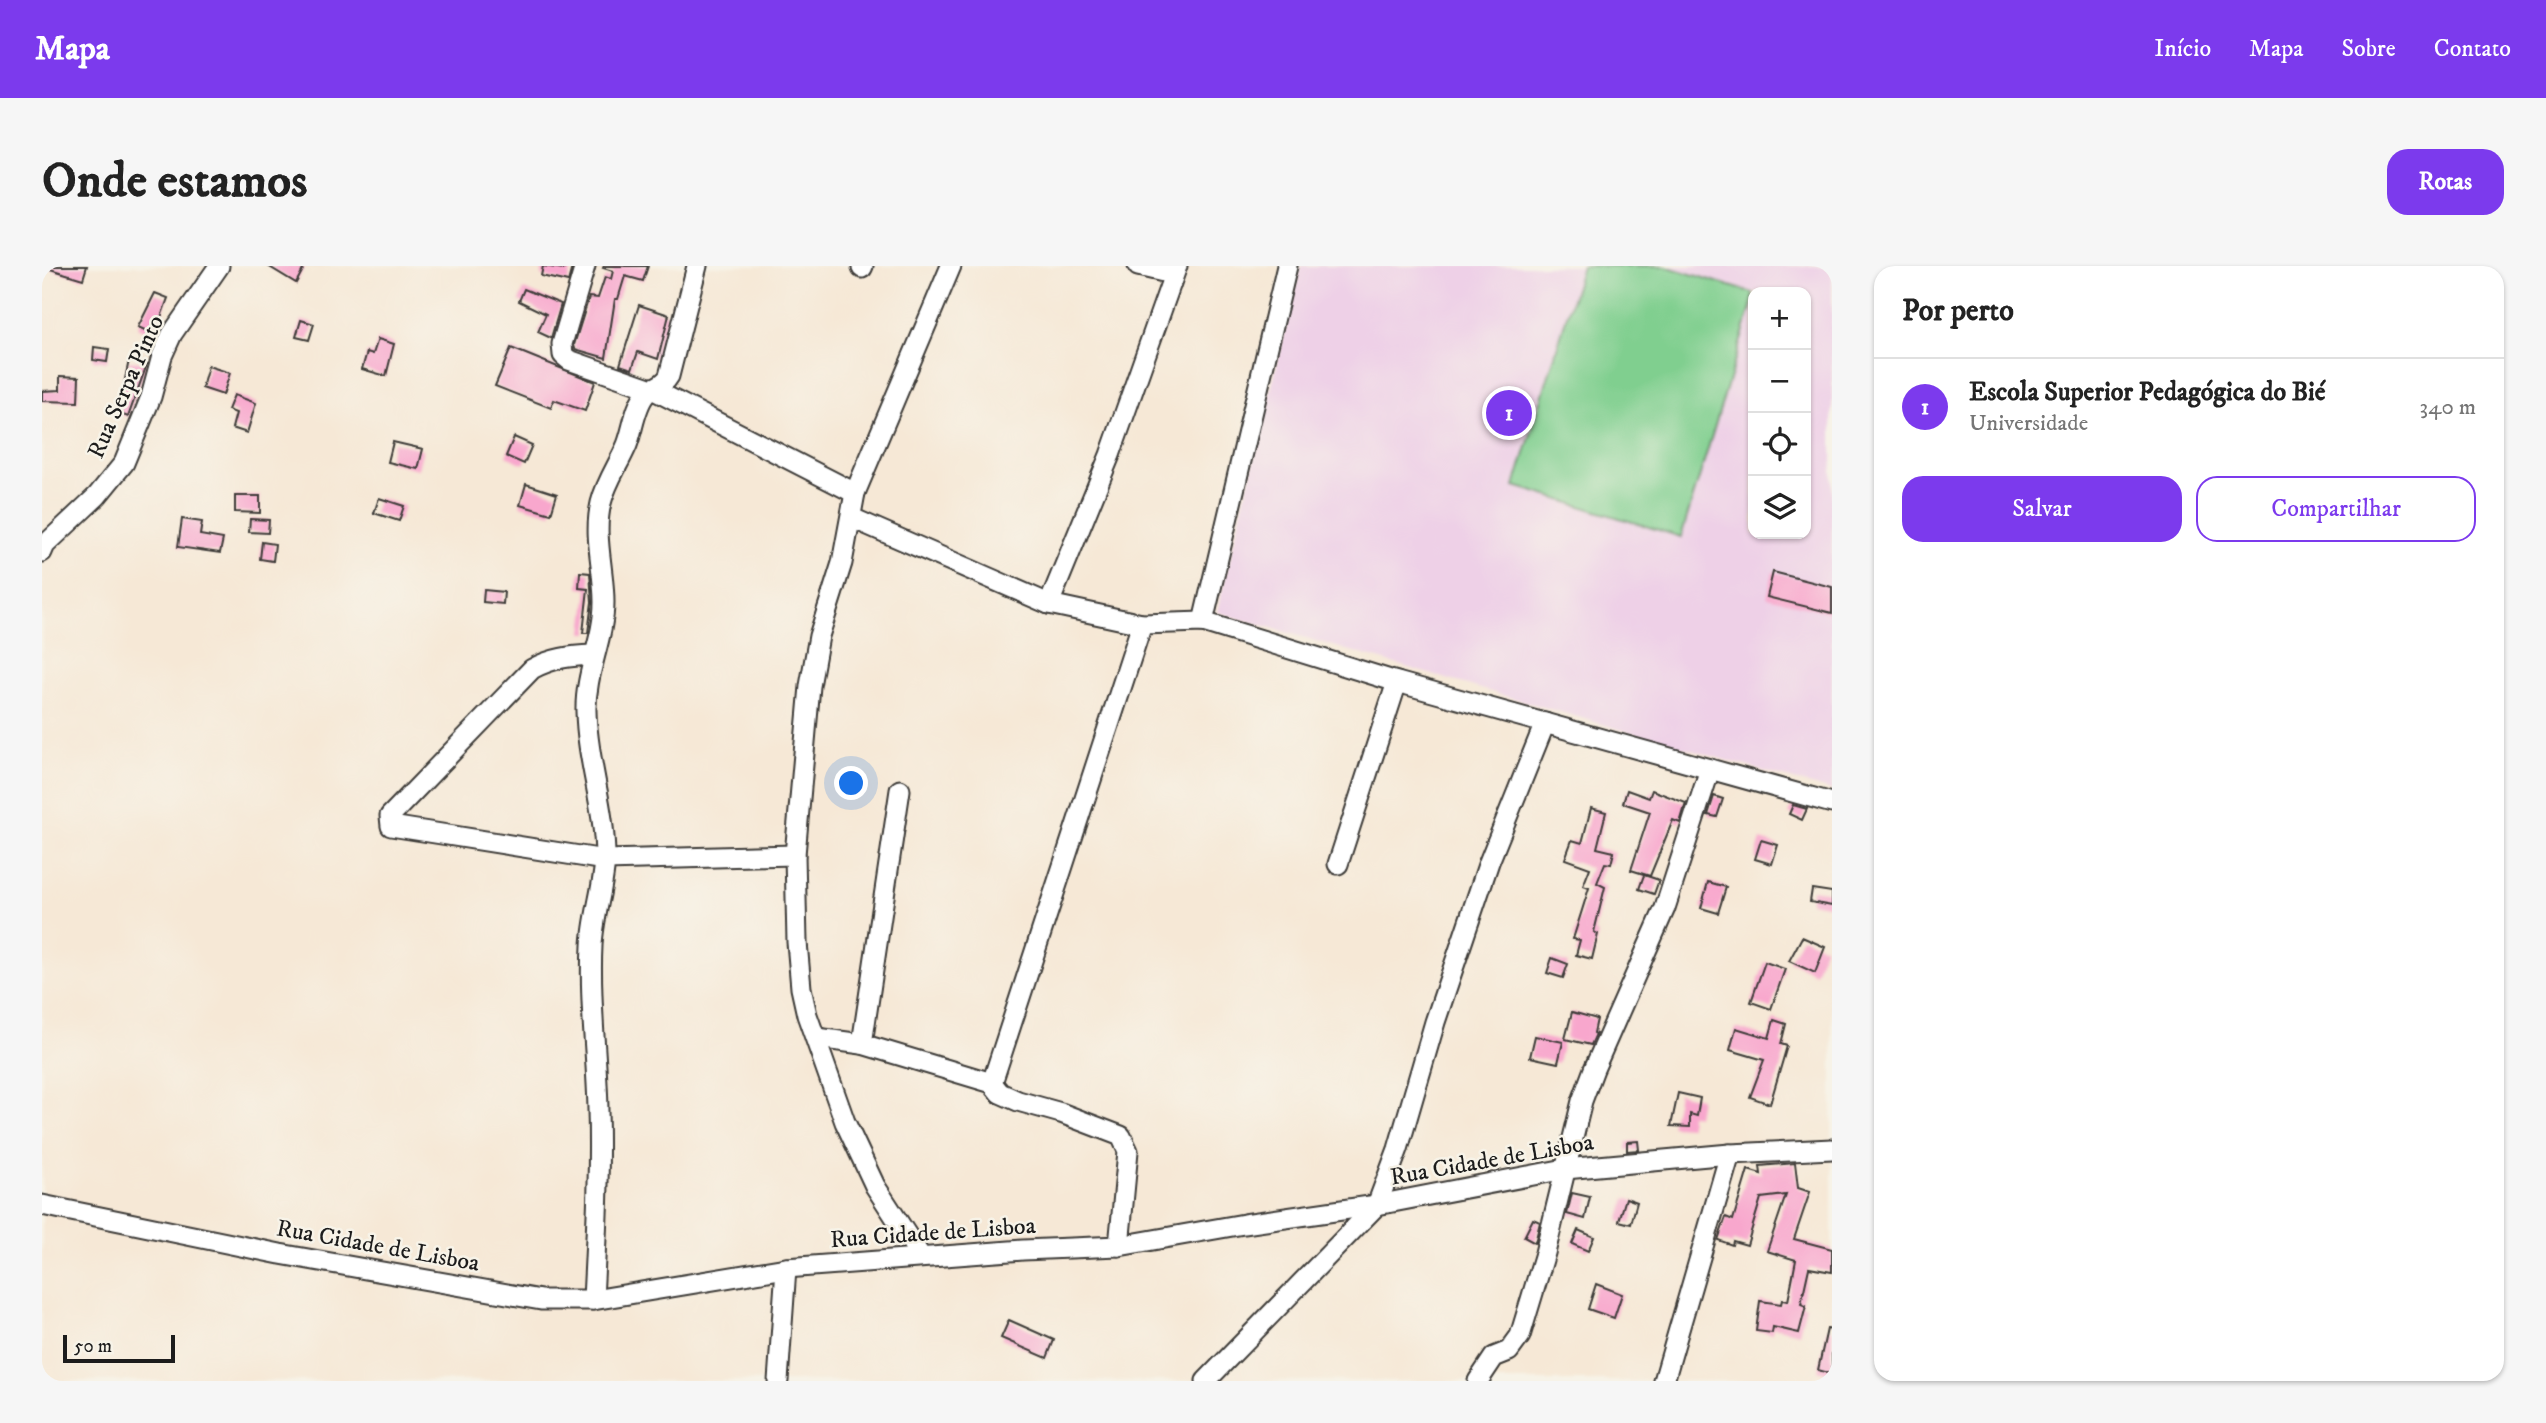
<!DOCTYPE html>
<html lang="pt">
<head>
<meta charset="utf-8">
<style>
	body { margin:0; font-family:"IM FELL DW Pica",serif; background:#f6f6f6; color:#222 }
	.controls { position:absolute; right:21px; top:21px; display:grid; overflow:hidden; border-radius:14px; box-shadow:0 2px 5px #0004 }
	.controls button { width:63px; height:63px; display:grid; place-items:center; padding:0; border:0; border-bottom:2px solid #e0e0e0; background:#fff; color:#222; font:35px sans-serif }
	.scale { position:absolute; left:21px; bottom:18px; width:112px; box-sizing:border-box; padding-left:7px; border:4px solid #1c1c1c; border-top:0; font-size:19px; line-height:24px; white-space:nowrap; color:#1c1c1c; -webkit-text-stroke:5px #f7f3e8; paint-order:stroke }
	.you { position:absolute; left:810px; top:518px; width:24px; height:24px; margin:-18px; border:5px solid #fff; border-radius:50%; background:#1a73e8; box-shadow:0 0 0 10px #1a73e833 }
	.badge { display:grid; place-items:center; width:46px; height:46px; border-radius:50%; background:#7c3aed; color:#fff; font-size:23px; font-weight:700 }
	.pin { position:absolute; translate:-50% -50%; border:4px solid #fff; box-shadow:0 2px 7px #0006 }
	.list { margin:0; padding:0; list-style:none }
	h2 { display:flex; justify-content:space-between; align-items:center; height:91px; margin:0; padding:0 28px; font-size:30px }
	h2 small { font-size:23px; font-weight:400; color:#767676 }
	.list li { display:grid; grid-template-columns:46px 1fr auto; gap:21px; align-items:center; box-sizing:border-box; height:98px; padding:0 28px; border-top:2px solid #e0e0e0 }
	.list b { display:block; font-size:26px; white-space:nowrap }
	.list p { margin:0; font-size:23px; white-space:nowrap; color:#767676 }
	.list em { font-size:23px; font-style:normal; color:#767676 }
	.actions { display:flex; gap:14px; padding:21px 28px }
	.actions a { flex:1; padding:16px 0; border:2px solid #7c3aed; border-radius:21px; text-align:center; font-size:24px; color:#7c3aed }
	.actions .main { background:#7c3aed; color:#fff }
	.icon { flex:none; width:38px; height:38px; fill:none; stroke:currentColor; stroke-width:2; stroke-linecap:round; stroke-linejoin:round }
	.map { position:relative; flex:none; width:1790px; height:1115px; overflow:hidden; border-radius:21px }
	header { display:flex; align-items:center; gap:42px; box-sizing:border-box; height:98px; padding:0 35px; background:#7c3aed; color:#fff }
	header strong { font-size:33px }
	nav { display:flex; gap:38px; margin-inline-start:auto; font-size:24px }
	.intro { display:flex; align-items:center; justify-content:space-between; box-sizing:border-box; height:168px; padding:0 42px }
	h1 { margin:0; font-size:49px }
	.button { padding:18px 32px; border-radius:21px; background:#7c3aed; color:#fff; font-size:24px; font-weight:700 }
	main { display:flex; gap:42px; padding:0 42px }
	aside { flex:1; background:#fff; border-radius:21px; box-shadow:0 2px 5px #0004 }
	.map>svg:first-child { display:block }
	.built { fill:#eed0e7; fill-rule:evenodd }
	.green { fill:#80cf8f; stroke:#4e7656; stroke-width:2 }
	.building { fill:#f8a7cd }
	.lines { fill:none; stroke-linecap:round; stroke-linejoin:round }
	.minor-casing { stroke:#3d3b38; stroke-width:23 }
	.minor { stroke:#fff; stroke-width:19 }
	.labels { text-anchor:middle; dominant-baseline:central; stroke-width:5; stroke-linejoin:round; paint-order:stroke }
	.street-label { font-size:24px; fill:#1c1c1c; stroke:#f7f3e8 }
</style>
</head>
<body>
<header>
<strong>Mapa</strong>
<nav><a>Início</a><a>Mapa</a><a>Sobre</a><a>Contato</a></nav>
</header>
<div class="intro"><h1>Onde estamos</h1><a class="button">Rotas</a></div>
<main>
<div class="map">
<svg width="1790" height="1115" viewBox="0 0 1790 1115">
	<rect width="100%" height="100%" fill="#f7f3e8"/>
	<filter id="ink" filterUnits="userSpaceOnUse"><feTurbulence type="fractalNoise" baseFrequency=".0143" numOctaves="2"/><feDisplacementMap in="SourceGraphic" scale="14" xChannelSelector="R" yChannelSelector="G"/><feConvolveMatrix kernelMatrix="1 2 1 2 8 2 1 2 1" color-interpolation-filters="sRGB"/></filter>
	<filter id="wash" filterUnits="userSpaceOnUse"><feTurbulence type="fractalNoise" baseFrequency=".00686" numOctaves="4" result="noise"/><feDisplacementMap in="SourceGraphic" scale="28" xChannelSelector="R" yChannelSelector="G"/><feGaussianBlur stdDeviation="1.57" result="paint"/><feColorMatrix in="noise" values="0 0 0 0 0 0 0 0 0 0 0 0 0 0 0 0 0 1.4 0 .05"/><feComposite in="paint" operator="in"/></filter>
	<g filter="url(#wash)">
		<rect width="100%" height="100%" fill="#f6e8d6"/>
		<!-- built -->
		<path class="built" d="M1259,0H1790V525L1175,346ZM1711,26H1764V268H1711Z"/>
		<!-- green -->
		<path class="green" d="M1540,0H1623L1711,27V35L1639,271L1473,220Z"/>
		<g id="blocks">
			<!-- building -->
			<g class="building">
				<path d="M8,0H45L41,13L8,3Z"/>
				<path d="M226,0H263L254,17Z"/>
				<path d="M501,0L522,3L523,0L530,1L526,16L499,10Z"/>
				<path d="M562,0H606L601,15L583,10L576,33H573L564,92L533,83L532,79L547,31L556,32L563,11L569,13L571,5L561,2Z"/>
				<path d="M482,23L519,38L509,72L496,66L504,48L477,35Z"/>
				<path d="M113,27L126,32L118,54L123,56L116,70L96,61Z"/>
				<path d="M597,39L627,49L616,93L596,86L590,103L578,99Z"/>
				<path d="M259,54L272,58L267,74L254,71Z"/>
				<path d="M336,73L352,78L344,110L320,103L325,86L331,88Z"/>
				<path d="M52,81L67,83L65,96L51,94Z"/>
				<path d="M469,82L553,116L543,145L512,134L509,142L453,120Z"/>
				<path d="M87,94L105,98L86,151L76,147Z"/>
				<path d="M166,100L188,107L181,129L160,122Z"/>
				<path d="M18,110L37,111L36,136L0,135V125L18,124Z"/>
				<path d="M192,129L214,137L205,167L190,162L194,147L186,144Z"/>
				<path d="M472,171L490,179L482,198L464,190Z"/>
				<path d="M351,176L381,183L376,203L346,196Z"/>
				<path d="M484,218L515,228L509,248L478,239Z"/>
				<path d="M193,230H218V247L193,246Z"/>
				<path d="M337,232L362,240L357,255L332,247Z"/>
				<path d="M140,253L160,256L158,269L181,273L178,287L136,281Z"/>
				<path d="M208,253L227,254L226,267L207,266Z"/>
				<path d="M220,276L233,278L231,295L218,293Z"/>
				<path d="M538,306L548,307L550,336L546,367H541L546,323L537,322Z"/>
				<path d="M1731,306L1790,321V347L1725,331Z"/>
				<path d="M442,324L462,326L461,338L441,336Z"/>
				<path d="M1585,524L1607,532L1610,524L1644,537L1638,557L1631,554L1608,610L1589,604L1608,546L1581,537Z"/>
				<path d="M1672,530L1681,533L1675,551L1666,549Z"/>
				<path d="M1751,539L1765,543L1760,554L1747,548Z"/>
				<path d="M1549,542L1564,546L1555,582L1572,586L1569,598L1563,597L1555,617L1563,621L1552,666L1556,668L1550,693L1534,689L1538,674L1531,673L1547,622L1541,620L1548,602L1523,593L1530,574L1540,577Z"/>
				<path d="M1719,574L1736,579L1730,598L1713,593Z"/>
				<path d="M1602,609L1617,614L1612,628L1597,623Z"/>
				<path d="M1666,616L1684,621L1676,647L1659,642Z"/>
				<path d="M1770,623L1790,626V640L1768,636Z"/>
				<path d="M1760,671L1783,681L1773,707L1747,695Z"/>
				<path d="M1510,692L1526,698L1521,712L1505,707Z"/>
				<path d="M1723,696L1743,703L1729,743L1709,736Z"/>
				<path d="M1530,746L1555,753L1552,767L1554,768L1549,779L1523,773Z"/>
				<path d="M1732,754L1744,758L1739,778L1745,780L1728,838L1708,831L1722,794L1688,784L1694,762L1727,772Z"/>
				<path d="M1493,770L1521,776L1516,797L1488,791Z"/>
				<path d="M1636,827L1658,832L1655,850L1648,848V861L1629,860Z"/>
				<path d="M1596,875L1597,884L1585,885V876Z"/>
				<path d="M1753,897L1756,922L1768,926L1752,973L1790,983V1006L1767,1002L1759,1038L1764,1040L1757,1067L1731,1061L1730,1067L1714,1065L1718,1035L1739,1038L1740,1034L1746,1035L1754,994L1725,985L1744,929L1719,932L1705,979L1691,975L1690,979L1676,974L1684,951L1691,954L1706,904L1719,908L1718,900Z"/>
				<path d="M1530,927L1548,931L1543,953L1525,948Z"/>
				<path d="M1584,932L1595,936L1589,958L1577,955Z"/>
				<path d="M1491,953L1498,956L1493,977L1482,971Z"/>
				<path d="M1536,964L1552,971L1546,985L1530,978Z"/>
				<path d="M1554,1018L1580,1028L1572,1052L1546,1043Z"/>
				<path d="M967,1054L1012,1074L1005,1092L959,1072Z"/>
				<path d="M1785,1063L1790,1064V1108L1776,1104Z"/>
			</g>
		</g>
	</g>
	<g filter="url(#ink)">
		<use href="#blocks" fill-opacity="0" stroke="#3d3b38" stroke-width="2"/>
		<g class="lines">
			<defs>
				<g id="minor">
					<path d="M543,0L520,78L521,89L527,94L610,123L813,227"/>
					<path d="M1096,0L1130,8"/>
					<path d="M820,2L821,0"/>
					<path d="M810,252L1007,338L1100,358L1161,356L1355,416L1790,537"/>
					<path d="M0,286L3,279L55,230L82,197L109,131L120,90L130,68L177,0"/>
					<path d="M1007,338L1068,189L1135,0"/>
					<path d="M1161,356L1245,0"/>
					<path d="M551,389C528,390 510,392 490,403L348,550L349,560L563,594L753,589"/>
					<path d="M1296,598L1355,416"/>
					<path d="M775,772L820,778L950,817L958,827L976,835L1019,847L1079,870L1086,885L1077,980"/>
					<path d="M820,778L858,524"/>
					<path d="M950,817L1100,358"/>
					<path d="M0,939L238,988L499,1034H551L744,1002L981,984L1077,980L1202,958L1335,939L1523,903L1688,888L1790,883"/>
					<path d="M879,991L833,920L803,856L765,749L759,722L755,676L753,589L768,420L777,370L800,297L813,227L909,0"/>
					<path d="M551,1034C554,971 558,907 556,844C555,790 547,735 550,680C551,651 562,621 563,592C563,541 545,495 544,445C543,407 562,373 562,336C562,302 551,270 559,237C564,216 577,198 585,179C591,164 593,141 603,129C610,120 621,121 627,110L655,0"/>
					<path d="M736,1115L744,1002"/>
					<path d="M1164,1115L1335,939L1356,883L1393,756L1447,596L1503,457"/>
					<path d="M1436,1115L1452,1091L1467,1085L1478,1070L1503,987L1540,835L1552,803L1623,642L1668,503"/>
					<path d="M1622,1115L1688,888"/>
				</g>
			</defs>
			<!-- minor casing -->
			<use href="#minor" class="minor-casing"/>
			<!-- minor -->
			<use href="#minor" class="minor"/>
		</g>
	</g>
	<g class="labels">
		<!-- street labels -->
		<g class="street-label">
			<text transform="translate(84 121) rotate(-66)">Rua Serpa Pinto</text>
			<text transform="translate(1450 894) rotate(-10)">Rua Cidade de Lisboa</text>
			<text transform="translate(891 967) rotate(-4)">Rua Cidade de Lisboa</text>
			<text transform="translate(336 980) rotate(10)">Rua Cidade de Lisboa</text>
		</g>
	</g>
</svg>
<div class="controls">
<button>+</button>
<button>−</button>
<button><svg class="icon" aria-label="locate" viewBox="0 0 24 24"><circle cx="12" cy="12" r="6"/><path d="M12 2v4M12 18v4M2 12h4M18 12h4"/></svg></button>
<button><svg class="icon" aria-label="layers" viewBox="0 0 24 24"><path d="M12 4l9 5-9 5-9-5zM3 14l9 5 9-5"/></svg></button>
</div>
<div class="scale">50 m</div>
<div class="you"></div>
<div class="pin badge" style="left:1467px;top:147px">1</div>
</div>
<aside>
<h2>Por perto<small></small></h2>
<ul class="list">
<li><span class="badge">1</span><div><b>Escola Superior Pedagógica do Bié</b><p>Universidade</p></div><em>340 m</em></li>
</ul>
<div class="actions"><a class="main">Salvar</a><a>Compartilhar</a></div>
</aside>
</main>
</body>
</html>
